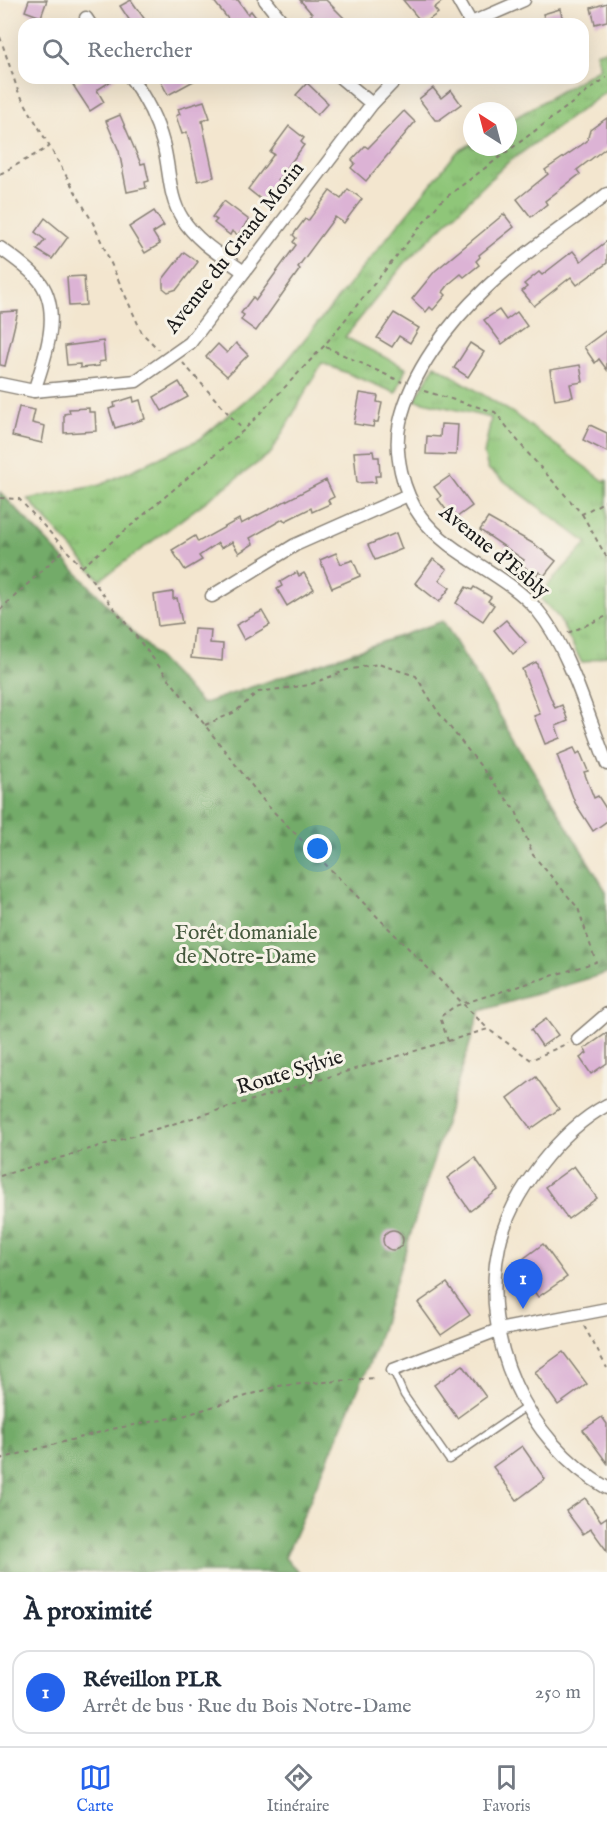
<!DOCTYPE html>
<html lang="fr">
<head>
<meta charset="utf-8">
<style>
	body { margin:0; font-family:"IM FELL English",serif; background:#f6f6f7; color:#1f2937 }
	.compass { position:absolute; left:463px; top:102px; width:54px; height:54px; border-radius:50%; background:#fff; box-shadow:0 6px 24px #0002; rotate:324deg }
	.you { position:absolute; left:318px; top:849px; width:21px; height:21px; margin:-15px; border:4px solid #fff; border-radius:50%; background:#1a73e8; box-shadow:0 0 0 9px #1a73e833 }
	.badge { display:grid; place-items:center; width:39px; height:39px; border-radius:50%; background:#2563eb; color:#fff; font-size:20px; font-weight:700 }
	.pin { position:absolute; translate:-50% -50px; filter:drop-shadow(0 2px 3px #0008) }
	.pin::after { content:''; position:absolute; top:32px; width:21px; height:18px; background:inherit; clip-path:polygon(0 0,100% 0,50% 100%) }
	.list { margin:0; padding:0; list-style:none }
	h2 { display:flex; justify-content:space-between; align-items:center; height:78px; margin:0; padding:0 24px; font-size:26px }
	h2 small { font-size:20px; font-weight:400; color:#747a83 }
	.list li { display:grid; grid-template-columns:39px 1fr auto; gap:18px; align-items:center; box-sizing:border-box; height:84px; margin:0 12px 12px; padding:0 12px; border:2px solid #e0e1e3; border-radius:18px }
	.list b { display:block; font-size:22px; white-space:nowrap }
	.list p { margin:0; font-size:20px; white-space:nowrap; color:#747a83 }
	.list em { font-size:20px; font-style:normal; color:#747a83 }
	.icon { flex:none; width:33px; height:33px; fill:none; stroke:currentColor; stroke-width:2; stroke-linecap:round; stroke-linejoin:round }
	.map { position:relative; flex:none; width:607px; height:1572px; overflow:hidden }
	.search { position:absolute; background:#fff; box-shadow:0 6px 24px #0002; left:18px; right:18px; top:18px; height:66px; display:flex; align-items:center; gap:15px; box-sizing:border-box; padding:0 21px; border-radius:18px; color:#747a83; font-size:22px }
	.sheet { height:174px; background:#fff }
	nav { display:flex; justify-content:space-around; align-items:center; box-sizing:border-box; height:84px; border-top:2px solid #e0e1e3; background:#fff; font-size:16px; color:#747a83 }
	nav a { display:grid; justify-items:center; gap:3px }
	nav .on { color:#2563eb }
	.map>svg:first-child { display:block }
	.grass { fill:url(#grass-tufts); stroke:#56714a; stroke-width:1.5 }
	.forest { fill:url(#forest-firs); stroke:#486442; stroke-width:1.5 }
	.building { fill:#dcb3d5 }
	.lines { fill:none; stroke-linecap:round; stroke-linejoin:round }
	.lane-casing { stroke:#888176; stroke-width:9 }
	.street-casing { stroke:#888176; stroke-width:15 }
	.path { stroke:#888176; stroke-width:2; stroke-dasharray:4.5 4.5; stroke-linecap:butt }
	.lane { stroke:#fff; stroke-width:6 }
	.street { stroke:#fff; stroke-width:12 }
	.labels { text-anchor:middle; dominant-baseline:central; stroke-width:6; stroke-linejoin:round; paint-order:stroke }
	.street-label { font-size:21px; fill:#1c1c1c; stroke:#f7f3e8 }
	.park-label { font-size:21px; fill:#44583d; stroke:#f7f3e8 }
</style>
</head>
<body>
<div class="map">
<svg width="607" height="1572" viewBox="0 0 607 1572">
	<defs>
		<pattern id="grass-tufts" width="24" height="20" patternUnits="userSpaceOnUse" patternTransform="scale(1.5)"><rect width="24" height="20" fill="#8fc679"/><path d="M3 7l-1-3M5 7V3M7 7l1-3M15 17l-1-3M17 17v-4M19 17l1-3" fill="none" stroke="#7baa68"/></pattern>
		<pattern id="forest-firs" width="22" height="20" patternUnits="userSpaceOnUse" patternTransform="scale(1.5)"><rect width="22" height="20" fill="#73ab69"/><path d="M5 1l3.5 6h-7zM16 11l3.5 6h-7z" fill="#5e8a56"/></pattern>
	</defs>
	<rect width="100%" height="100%" fill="#f7f3e8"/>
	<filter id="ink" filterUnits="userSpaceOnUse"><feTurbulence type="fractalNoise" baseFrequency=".0167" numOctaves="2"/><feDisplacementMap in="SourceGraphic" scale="12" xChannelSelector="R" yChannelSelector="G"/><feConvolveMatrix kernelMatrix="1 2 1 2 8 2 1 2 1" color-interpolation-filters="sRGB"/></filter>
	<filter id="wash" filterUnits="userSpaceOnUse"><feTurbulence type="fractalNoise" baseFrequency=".008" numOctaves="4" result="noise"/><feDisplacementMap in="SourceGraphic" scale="24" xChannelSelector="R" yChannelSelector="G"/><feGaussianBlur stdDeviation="1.35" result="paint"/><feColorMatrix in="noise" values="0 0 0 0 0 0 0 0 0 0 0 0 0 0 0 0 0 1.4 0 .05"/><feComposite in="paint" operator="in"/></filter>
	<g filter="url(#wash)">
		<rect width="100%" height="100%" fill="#f3e6cf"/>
		<!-- grass -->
		<g class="grass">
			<path d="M607,49V91L506,164L405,263L345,337L406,368L396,393L322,363L271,453L100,580L28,499L100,485L200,439L277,373L457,152L472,143V147H508V122L600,68L596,53Z"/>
			<path d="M435,365L513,413L604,481L607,480V655L582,663L558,617L538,596L587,543L488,469L484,454L491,418L415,400Z"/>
		</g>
		<!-- forest -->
		<path class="forest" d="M0,492L202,704L443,621L606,891L607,973L480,1011L373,1355L285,1558L299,1572H0Z"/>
		<g id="blocks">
			<!-- building -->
			<g class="building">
				<path d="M29,0H47L41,17L25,11Z"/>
				<path d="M131,0L148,24H132L120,6Z"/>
				<path d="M213,0H238L248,14L251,11L261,24H232Z"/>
				<path d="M300,0H326L344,18L337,24H316L309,17L312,14Z"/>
				<path d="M403,0H444L434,8L438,13L423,24Z"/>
				<path d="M607,3V21L595,24L591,8Z"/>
				<path d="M560,9L564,24H546L543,14Z"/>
				<path d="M84,78H116L97,90L104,102L90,111L73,85Z"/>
				<path d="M159,78H199L168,95Z"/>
				<path d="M307,83L328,103L317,115L296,95Z"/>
				<path d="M433,88L441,98L451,90L461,104L439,120H435L419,99Z"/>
				<path d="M204,101L210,118L202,121L214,177L198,181L187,132L182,134L176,116L180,114L178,109Z"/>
				<path d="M404,111L415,122L366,181L351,168L355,163L352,160L365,146L368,148Z"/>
				<path d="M120,115L141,164L145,163L149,181L145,182L146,188L127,192L119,151L106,121Z"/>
				<path d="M607,118V147L577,170L580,174L545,201L547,204L531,217L517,199L548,174L545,170L587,141L590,130Z"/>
				<path d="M289,126L304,138L301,142L304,145L278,180L282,183L270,199L267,196L263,201L248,189L274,154L270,152Z"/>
				<path d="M348,189L362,199L344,223L335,217L298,267L300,269L256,331L241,320L244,315L241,313L253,297L256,300L296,245L293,242L296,238L293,235L305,219L308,221L330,191L341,199Z"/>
				<path d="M224,201L249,220L238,235L232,231L230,235L214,223L217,220L212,217Z"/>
				<path d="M154,211L164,226L153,233L160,244L145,253L129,227Z"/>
				<path d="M504,214L514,227L479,255L480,257L476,261L479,265L464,277L461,274L450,283L443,292L446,295L433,310L430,307L426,312L412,299L435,271Z"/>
				<path d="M45,218L68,237L52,259L37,250L45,240L35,232Z"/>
				<path d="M607,241V263L577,285L571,277L534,306L522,291L527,287L524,284L539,272L542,275L573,251L581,261Z"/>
				<path d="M184,252L198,262L177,289L168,292L163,288V279Z"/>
				<path d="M84,276L86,305L69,306L67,277Z"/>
				<path d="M499,310L506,320L517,312L527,326L502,344L484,320Z"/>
				<path d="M18,311L5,366L0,365V312Z"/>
				<path d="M394,313L419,328L410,343L399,336L392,347L377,338Z"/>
				<path d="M607,330V370L599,359L595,363L584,347Z"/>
				<path d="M103,341L105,361L99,362V366L80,368V364L67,365L65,346Z"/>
				<path d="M236,343L248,355L227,376L206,357L218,344L227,353Z"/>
				<path d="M470,343L484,352L468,377L454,368Z"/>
				<path d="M580,365L583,382L570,384L573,397L555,400L550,370Z"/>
				<path d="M179,382L188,397L162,411L154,397Z"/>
				<path d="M360,393L378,396L377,402L382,403L378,422H374L373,427L354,424Z"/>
				<path d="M133,397L134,402L140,400L145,419L115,428L109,409L115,407L114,403Z"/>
				<path d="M19,407L35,410L32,423L45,426L42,443L12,436Z"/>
				<path d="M89,408V412H95L96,431L64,433V414L70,413L69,409Z"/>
				<path d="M441,424L458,425L456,455L426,454L427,436L440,437Z"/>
				<path d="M590,425L607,433V452L583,440Z"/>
				<path d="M373,451L374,457H379L380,476H375L376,482L357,483L354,452Z"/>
				<path d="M450,476L472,506L457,517L453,512L450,515L438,499L441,496L434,487Z"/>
				<path d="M326,480L334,497L328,500L330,504L312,512L311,508L285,521L283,519L250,538L253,544L239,553L232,542L221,548L218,543L199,556L202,560L185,570L172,550L195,536L198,542L239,519L241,524Z"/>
				<path d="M488,518L534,544L556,561L544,576L539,572L536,576L521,564L524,560L480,530Z"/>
				<path d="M396,533L402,549L375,560L368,545Z"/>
				<path d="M336,553L341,564L353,560L360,576L332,588L320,560Z"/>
				<path d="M433,559L447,569L439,580L450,588L439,602L415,583Z"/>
				<path d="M297,572L299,576L304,573L314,589L287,606L277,589L282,586L280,582Z"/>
				<path d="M466,587L472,590L474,587L491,597L488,601L494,605L483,621L456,603Z"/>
				<path d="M173,592V599L177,598L182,623L158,626L154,595Z"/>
				<path d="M262,611L270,625L244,640L236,625Z"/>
				<path d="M506,620L526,643L513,654L494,630Z"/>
				<path d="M194,629L211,630L210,643L223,644L222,661L191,658Z"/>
				<path d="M536,662L555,708L562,705L568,721L556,726L560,738L545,744L534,716L540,714L522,669Z"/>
				<path d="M574,748L577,754L580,752L588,771L584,772L594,798L598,796L607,810V821L593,831L575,803L557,755Z"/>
				<path d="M546,1019L558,1035L542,1046L531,1030Z"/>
				<path d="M607,1033V1063L591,1074L580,1058L587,1053L584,1049Z"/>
				<path d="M536,1077L559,1109L531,1129L508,1098Z"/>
				<path d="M475,1158L498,1190L470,1211L447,1178Z"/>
				<path d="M574,1166L597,1198L568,1219L545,1187Z"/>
				<circle cx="393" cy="1240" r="10"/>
				<path d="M543,1244L567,1277L538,1297L515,1265Z"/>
				<path d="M447,1283L470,1315L441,1335L418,1303Z"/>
				<path d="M563,1352L587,1384L558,1405L535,1372Z"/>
				<path d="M463,1365L486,1397L457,1418L434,1385Z"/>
				<path d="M602,1417L607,1424V1463L583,1430Z"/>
				<path d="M522,1446L545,1479L517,1500L493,1467Z"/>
				<path d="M585,1498L601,1521L607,1517V1551L591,1529L583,1534L566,1511Z"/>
			</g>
		</g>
	</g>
	<g filter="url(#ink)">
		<use href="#blocks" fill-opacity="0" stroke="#888176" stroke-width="1.5"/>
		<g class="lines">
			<defs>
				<path id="lane" d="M393,1370L404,1395L449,1460L526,1407"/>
				<g id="street">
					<path d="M265,0L284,24"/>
					<path d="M458,0L471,23"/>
					<path d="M86,18L90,24"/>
					<path d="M469,24L524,0"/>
					<path d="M131,78C145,97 157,120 163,143C170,168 168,196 182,218C197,242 222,256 244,272"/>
					<path d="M341,78L372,104"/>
					<path d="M607,194C568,224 520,255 485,289C449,323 411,372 400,422C393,452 403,493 421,517C452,558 505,572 538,611C569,648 588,717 607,764"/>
					<path d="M0,248C13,257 26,266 37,278C64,308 45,358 34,391"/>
					<path d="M0,384L34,391L136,381L190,343L372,104L397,78"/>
					<path d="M212,596L295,545L408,495"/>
					<path d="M578,1039L607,1014"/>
					<path d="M607,1105C561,1130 510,1193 499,1246C479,1338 526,1442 607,1488"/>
					<path d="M393,1370L498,1330L607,1309"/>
				</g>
			</defs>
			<!-- lane casing -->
			<use href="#lane" class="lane-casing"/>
			<!-- street casing -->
			<use href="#street" class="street-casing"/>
			<!-- path -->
			<g class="path">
				<path d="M0,37L18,91L93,223L142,333L158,349"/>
				<path d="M0,174L49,147"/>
				<path d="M326,347L402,382"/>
				<path d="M183,363L243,430"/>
				<path d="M424,391L495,412L526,451L582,514L607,500"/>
				<path d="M0,498L19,499L82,567L267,805L488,1029"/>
				<path d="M582,514L607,558"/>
				<path d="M82,567L244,430L324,346L441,201L607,77"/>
				<path d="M0,610L66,548"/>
				<path d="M568,633L607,616"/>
				<path d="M205,725L235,712L258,692L309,685L347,670L378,664L416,676L438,712L516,811L533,855L578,908L596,962L455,1006L440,1017L448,1041"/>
				<path d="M0,1176L488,1029L531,1060L568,1043"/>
				<path d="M584,1326L607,1368"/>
				<path d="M0,1459L112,1429L183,1416L278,1386L374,1378"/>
			</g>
			<!-- lane -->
			<use href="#lane" class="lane"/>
			<!-- street -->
			<use href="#street" class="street"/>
		</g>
	</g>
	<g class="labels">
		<!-- street labels -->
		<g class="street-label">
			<text transform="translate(235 248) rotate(-52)">Avenue du Grand Morin</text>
			<text transform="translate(494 552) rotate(39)">Avenue d'Esbly</text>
			<text transform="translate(290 1073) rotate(-17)">Route Sylvie</text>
		</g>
		<!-- park labels -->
		<g class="park-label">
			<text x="246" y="933">Forêt domaniale<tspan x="246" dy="24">de Notre-Dame</tspan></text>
		</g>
	</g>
</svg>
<svg class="compass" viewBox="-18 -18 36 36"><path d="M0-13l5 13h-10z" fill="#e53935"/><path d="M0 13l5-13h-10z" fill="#747a83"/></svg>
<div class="you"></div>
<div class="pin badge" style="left:523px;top:1309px">1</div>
<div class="search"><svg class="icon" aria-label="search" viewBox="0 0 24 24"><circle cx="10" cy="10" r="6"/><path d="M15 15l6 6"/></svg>Rechercher</div>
</div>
<section class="sheet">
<h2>À proximité<small></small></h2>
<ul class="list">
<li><span class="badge">1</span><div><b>Réveillon PLR</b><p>Arrêt de bus · Rue du Bois Notre-Dame</p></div><em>250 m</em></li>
</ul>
</section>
<nav>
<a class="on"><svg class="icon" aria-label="map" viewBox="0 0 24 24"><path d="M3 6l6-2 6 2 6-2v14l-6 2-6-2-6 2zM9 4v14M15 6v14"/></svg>Carte</a>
<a><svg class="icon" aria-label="directions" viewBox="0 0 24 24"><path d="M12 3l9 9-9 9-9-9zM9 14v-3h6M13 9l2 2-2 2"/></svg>Itinéraire</a>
<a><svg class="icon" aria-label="saved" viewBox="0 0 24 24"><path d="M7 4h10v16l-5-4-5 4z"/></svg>Favoris</a>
</nav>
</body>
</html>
